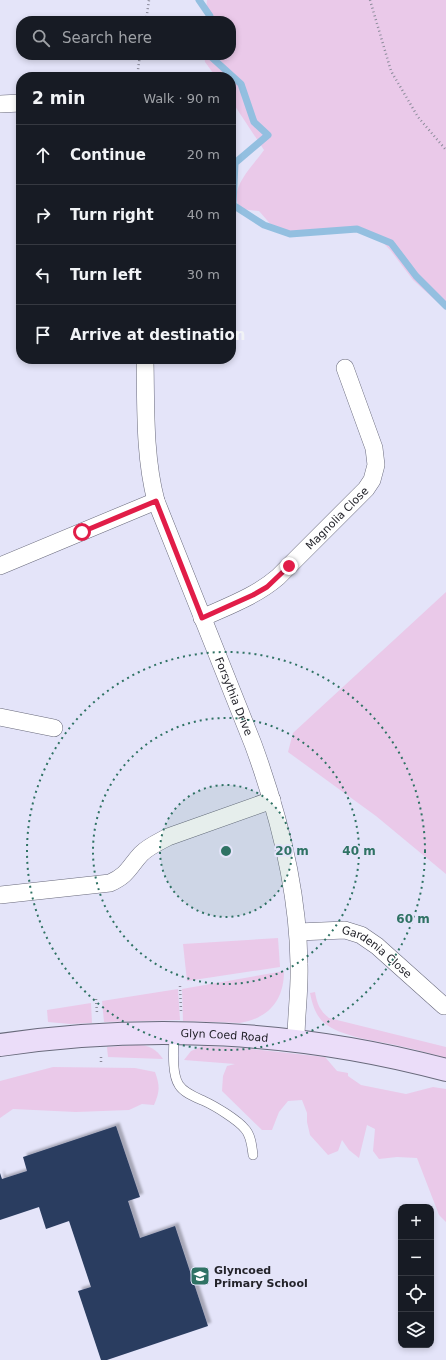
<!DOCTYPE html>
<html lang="en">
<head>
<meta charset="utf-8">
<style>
	body { margin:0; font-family:"DejaVu Sans",sans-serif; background:#20242c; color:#f1f3f6 }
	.controls { position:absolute; right:12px; bottom:12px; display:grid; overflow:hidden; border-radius:8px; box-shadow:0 2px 6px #0003 }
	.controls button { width:36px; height:36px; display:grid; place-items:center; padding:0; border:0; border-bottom:1px solid #363941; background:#171b24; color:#f1f3f6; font:20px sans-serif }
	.stop { position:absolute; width:12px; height:12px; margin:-9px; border:3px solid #e11d48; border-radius:50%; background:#fff }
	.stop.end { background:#e11d48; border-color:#fff; box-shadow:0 1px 4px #0008 }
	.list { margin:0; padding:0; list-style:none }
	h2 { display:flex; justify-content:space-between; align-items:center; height:52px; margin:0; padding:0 16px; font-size:17px }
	h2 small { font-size:13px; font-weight:400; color:#9ea1a6 }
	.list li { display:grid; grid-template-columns:26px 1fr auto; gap:12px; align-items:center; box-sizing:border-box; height:60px; padding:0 16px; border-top:1px solid #363941 }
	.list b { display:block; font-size:15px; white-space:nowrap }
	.list em { font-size:13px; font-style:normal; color:#9ea1a6 }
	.icon { flex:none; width:22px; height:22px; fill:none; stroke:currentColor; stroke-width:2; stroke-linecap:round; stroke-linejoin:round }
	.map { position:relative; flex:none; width:446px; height:1360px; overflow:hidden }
	.search { position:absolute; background:#171b24; box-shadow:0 2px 6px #0003; left:16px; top:16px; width:220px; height:44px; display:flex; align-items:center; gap:10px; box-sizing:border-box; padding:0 14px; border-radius:16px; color:#9ea1a6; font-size:15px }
	.panel { position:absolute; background:#171b24; box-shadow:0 2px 6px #0003; left:16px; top:72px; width:220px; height:292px; border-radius:16px }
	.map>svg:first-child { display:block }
	.green { fill:#eac9e9 }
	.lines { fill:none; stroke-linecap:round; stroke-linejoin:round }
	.stream { stroke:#93bfe0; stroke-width:7 }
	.building { fill:#2b3d61; filter:url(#shadow) }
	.lane-casing { stroke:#68697b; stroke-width:10 }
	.street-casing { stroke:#68697b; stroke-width:18 }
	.secondary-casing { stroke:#68697b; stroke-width:24 }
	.path { stroke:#8c8c9b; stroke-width:2.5; stroke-dasharray:1 3; stroke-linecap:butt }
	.lane { stroke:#fff; stroke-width:9 }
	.street { stroke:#fff; stroke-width:17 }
	.secondary { stroke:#ebddf9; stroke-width:22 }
	.route { stroke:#e11d48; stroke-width:5 }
	.ring { fill:none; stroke:#2f7264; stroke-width:2; stroke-dasharray:2 4 }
	.labels { text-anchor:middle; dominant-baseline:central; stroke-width:4; stroke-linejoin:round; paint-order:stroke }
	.street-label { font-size:11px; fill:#23232a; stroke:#e4e4f9 }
	.poi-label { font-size:11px; font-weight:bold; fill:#23232a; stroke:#e4e4f9; text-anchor:start }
	.centre { fill:#2f7264; stroke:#e4e4f9; stroke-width:2 }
	.ring-label { font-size:12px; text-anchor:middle; font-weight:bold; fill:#2f7264; stroke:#e4e4f9; stroke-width:4; stroke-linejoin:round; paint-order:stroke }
</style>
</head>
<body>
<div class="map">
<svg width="446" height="1360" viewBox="0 0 446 1360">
	<defs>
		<filter id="shadow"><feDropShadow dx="3.5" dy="-3.5" stdDeviation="1" flood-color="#0004"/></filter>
	</defs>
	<rect width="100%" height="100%" fill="#e4e4f9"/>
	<!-- green -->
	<g class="green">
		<path d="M207,0H446V310L413,280L391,251L374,233L346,229L289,232L273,227L259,211L241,209C226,190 253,166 264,150L231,100V77H216L205,62L204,55H231V21H205Z"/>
		<path d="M446,592V874L376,816L288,752L293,733Z"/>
		<path d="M278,938L280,967L187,981L183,944Z"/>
		<path d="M284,971C284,1000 269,1018 240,1023L183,1021L182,989Z"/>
		<path d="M178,989L180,1020L104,1022L102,1001Z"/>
		<path d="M315,992C317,1004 320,1011 329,1018L446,1047V1058C432,1054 418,1050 404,1047C380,1041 340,1038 322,1021C315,1013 312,1003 310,993Z"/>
		<path d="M91,1003L92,1023L70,1024L48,1022L47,1010Z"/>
		<path d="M137,1045C149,1045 156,1049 163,1059L108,1057L107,1047Z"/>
		<path d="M203,1046L243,1048L325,1057L337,1071L348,1073V1076L361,1085L406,1094L433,1087L446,1089V1222L439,1215L417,1158L397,1157L379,1159L373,1151L375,1129L367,1125L359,1158L349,1150L342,1140L338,1151L328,1155L310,1135L307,1122V1113L302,1100L288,1101L279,1112L272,1130H262L222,1091L223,1076L227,1066L235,1064L184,1060L191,1051Z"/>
		<path d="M53,1067L135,1068L155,1072C160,1086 160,1091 154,1105L142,1104L129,1110L76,1112L13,1109L0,1118V1081Z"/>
	</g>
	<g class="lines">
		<!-- stream -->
		<g class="stream">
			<path d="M199,0L210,16L209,21"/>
			<path d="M209,55L241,84L254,122L268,135L235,163L233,205L264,225L290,234L357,229L391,243L416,276L446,306"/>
		</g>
	</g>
	<!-- building -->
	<path class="building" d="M116,1126L140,1197L128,1201L140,1238L175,1226L208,1326L107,1360H101L78,1291L91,1287L69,1221L46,1229L39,1207L0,1220V1173L2,1179L27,1171L23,1157Z"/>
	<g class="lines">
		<defs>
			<path id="lane" d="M174,1033C174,1046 171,1073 179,1085C184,1093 195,1097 204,1101C215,1106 238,1120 245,1129C251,1135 252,1147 253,1155"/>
			<g id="street">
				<path d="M0,104L21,103"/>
				<path id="s1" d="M145,359C146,406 144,455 156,501L253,744C279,815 298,889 299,964C300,990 296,1015 296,1040"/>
				<path d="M0,566L156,501"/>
				<path id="s2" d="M202,618C228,606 256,596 278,577L366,489L372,480L376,465L374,448L345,368"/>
				<path d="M0,717L54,728"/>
				<path d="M0,895L110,883C128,875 129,867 141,854C149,846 159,842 168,837L272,800"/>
				<path id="s3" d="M298,932L345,930L361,935L377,946L444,1006"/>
			</g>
			<g id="secondary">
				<path id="s4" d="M0,1045C148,1023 301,1031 446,1070"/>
			</g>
		</defs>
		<!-- lane casing -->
		<use href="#lane" class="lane-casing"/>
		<!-- street casing -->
		<use href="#street" class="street-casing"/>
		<!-- secondary casing -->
		<use href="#secondary" class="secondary-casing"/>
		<!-- path -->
		<g class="path">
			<path d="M370,0L391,71L418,117L446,150"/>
			<path d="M146,21L149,0"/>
			<path d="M137,77L140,55"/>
			<path d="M180,986L181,1011"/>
			<path d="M96,999L97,1013"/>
			<path d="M101,1057V1063"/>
		</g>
		<!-- lane -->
		<use href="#lane" class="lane"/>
		<!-- street -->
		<use href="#street" class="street"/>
		<!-- secondary -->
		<use href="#secondary" class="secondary"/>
	</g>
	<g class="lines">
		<!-- route -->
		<path class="route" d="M82,532L156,501L202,618L253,595L267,587L289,566"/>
	</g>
	<!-- distance rings -->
	<circle cx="226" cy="851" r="66" fill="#2f7264" fill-opacity=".12"/>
	<g class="ring">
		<circle cx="226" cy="851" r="66"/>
		<circle cx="226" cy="851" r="133"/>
		<circle cx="226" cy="851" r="199"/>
	</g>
	<!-- icons -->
	<defs>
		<symbol id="school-square" viewBox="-11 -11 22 22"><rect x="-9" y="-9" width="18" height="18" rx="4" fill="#2f7264" stroke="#e4e4f9"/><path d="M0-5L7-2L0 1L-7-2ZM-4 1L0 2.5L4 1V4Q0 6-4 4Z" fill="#fff"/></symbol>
	</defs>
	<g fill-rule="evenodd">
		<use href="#school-square" x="189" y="1265" width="22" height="22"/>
	</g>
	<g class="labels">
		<!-- street labels -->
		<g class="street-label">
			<text stroke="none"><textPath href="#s2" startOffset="170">Magnolia Close</textPath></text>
			<text stroke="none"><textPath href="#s1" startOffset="353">Forsythia Drive</textPath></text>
			<text stroke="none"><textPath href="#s3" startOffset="86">Gardenia Close</textPath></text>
			<text stroke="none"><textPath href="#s4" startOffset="225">Glyn Coed Road</textPath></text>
		</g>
		<!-- poi labels -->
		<g class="poi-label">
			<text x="214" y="1270">Glyncoed<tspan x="214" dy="13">Primary School</tspan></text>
		</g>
	</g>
	<circle cx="226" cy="851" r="6" class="centre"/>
	<g class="ring-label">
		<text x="292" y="855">20 m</text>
		<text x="359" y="855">40 m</text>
		<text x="413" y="923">60 m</text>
	</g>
</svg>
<div class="controls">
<button>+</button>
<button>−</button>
<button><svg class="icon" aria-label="locate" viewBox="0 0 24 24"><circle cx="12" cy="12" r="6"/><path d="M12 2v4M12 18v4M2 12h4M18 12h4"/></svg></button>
<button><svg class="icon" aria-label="layers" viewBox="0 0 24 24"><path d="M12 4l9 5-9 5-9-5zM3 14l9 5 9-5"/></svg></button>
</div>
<div class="stop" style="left:82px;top:532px"></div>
<div class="stop end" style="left:289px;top:566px"></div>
<div class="search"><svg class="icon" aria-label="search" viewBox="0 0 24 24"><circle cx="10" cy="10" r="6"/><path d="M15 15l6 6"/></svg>Search here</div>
<section class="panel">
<h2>2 min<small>Walk · 90 m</small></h2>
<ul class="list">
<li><svg class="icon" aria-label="ahead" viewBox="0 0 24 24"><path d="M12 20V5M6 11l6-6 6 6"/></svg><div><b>Continue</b></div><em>20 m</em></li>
<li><svg class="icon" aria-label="right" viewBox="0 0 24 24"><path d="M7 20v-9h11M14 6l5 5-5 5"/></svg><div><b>Turn right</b></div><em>40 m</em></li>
<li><svg class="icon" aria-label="left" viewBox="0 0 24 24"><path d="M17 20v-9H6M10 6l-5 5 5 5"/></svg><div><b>Turn left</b></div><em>30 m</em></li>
<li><svg class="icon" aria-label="arrive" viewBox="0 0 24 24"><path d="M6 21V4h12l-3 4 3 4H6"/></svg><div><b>Arrive at destination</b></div></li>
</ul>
</section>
</div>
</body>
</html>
